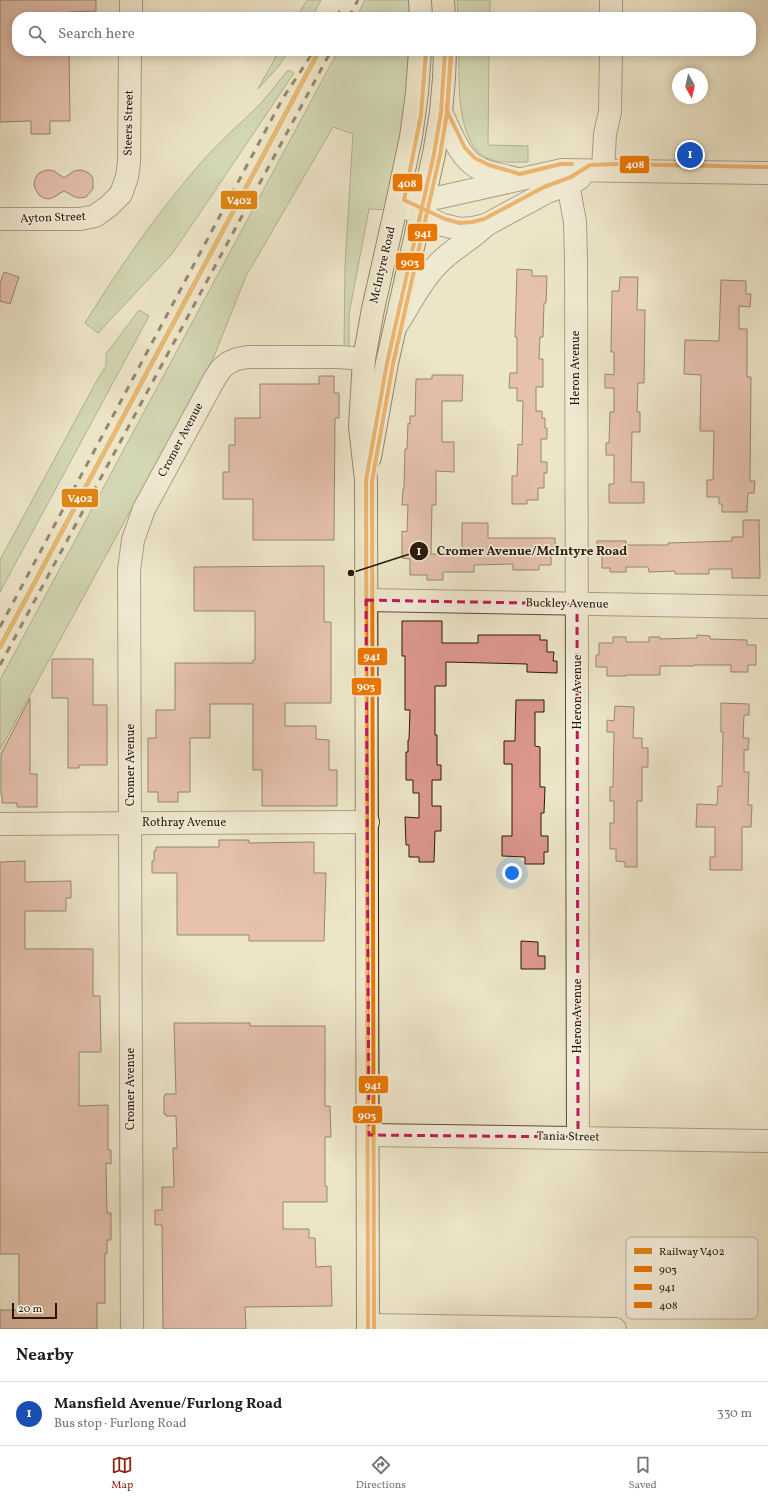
<!DOCTYPE html>
<html lang="en">
<head>
<meta charset="utf-8">
<style>
	body { margin:0; font-family:Vollkorn,serif; background:#f2f2f2; color:#202124 }
	.compass { position:absolute; left:672px; top:68px; width:36px; height:36px; border-radius:50%; background:#fff; box-shadow:0 2px 10px #0003; rotate:172deg }
	.scale { position:absolute; left:12px; bottom:10px; width:45px; box-sizing:border-box; padding-left:4px; border:2px solid #29180a; border-top:0; font-size:11px; line-height:14px; white-space:nowrap; color:#29180a; -webkit-text-stroke:3px #f3eedb; paint-order:stroke }
	.you { position:absolute; left:512px; top:873px; width:14px; height:14px; margin:-10px; border:3px solid #fff; border-radius:50%; background:#1a73e8; box-shadow:0 0 0 6px #1a73e833 }
	.badge { display:grid; place-items:center; width:26px; height:26px; border-radius:50%; background:#8f2418; color:#fff; font-size:13px; font-weight:700 }
	.pin { position:absolute; translate:-50% -50%; border:2px solid #fff; box-shadow:0 1px 4px #0006 }
	.list { margin:0; padding:0; list-style:none }
	h2 { display:flex; justify-content:space-between; align-items:center; height:52px; margin:0; padding:0 16px; font-size:17px }
	h2 small { font-size:13px; font-weight:400; color:#757577 }
	.list li { display:grid; grid-template-columns:26px 1fr auto; gap:12px; align-items:center; box-sizing:border-box; height:64px; padding:0 16px; border-top:1px solid #e0e0e0 }
	.list b { display:block; font-size:15px; white-space:nowrap }
	.list p { margin:0; font-size:13px; white-space:nowrap; color:#757577 }
	.list em { font-size:13px; font-style:normal; color:#757577 }
	.icon { flex:none; width:22px; height:22px; fill:none; stroke:currentColor; stroke-width:2; stroke-linecap:round; stroke-linejoin:round }
	.map { position:relative; flex:none; width:768px; height:1329px; overflow:hidden }
	.search { position:absolute; background:#fff; box-shadow:0 2px 10px #0003; left:12px; right:12px; top:12px; height:44px; display:flex; align-items:center; gap:10px; box-sizing:border-box; padding:0 14px; border-radius:16px; color:#757577; font-size:15px }
	.sheet { height:116px; background:#fff }
	nav { display:flex; justify-content:space-around; align-items:center; box-sizing:border-box; height:56px; border-top:1px solid #e0e0e0; background:#fff; font-size:11px; color:#757577 }
	nav a { display:grid; justify-items:center; gap:2px }
	nav .on { color:#8f2418 }
	.map>svg:first-child { display:block }
	.green { fill:#b3c69a; stroke:#6e6f52 }
	.building { fill:#dd988e; stroke:#29180a }
	.lines { fill:none; stroke-linecap:round; stroke-linejoin:round }
	.minor-casing { stroke:#5a4b3a; stroke-width:24 }
	.major-casing { stroke:#29180a; stroke-width:24 }
	.minor { stroke:#f3eedb; stroke-width:22 }
	.major { stroke:#ede5c8; stroke-width:22 }
	.rail { stroke:#29180a; stroke-width:3; stroke-dasharray:7 7; stroke-linecap:butt }
	.bus-1-casing { stroke:#f3eedb; stroke-width:7 }
	.bus-2-casing { stroke:#f3eedb; stroke-width:7 }
	.bus-3-casing { stroke:#f3eedb; stroke-width:7 }
	.bus-1 { stroke:#ea7701; stroke-width:4 }
	.bus-2 { stroke:#ea7701; stroke-width:4 }
	.bus-3 { stroke:#ea7701; stroke-width:4 }
	.rail-1-casing { stroke:#f3eedb; stroke-width:8 }
	.rail-1 { stroke:#df8512; stroke-width:5 }
	.marked { fill:none; stroke:#c2185b; stroke-width:3; stroke-dasharray:8 5; stroke-linejoin:round }
	.labels { text-anchor:middle; dominant-baseline:central; stroke-width:3.5; stroke-linejoin:round; paint-order:stroke }
	.street-label { font-size:12px; fill:#29180a; stroke:#f3eedb }
	.key { fill:#f3eedb; stroke:#b6ae9c; stroke-width:1 }
	.key-label { font-size:11px; fill:#29180a }
	.leader { fill:none; stroke:#29180a; stroke-width:1.5 }
	.callout-dot { fill:#29180a; stroke:#f3eedb; stroke-width:1.5 }
	.mark-label { font-size:12px; text-anchor:middle; font-weight:bold; fill:#fff }
	.callout-label { font-size:13px; text-anchor:middle; font-weight:bold; fill:#29180a; stroke:#f3eedb; stroke-width:3.5; stroke-linejoin:round; paint-order:stroke }
	.line-badge { stroke:#f3eedb; stroke-width:1.5 }
	.badge-label { font-size:11px; text-anchor:middle; font-weight:bold; fill:#fff }
</style>
</head>
<body>
<div class="map">
<svg width="768" height="1329" viewBox="0 0 768 1329">
	<rect width="100%" height="100%" fill="#ede5c8"/>
	<filter id="stains"><feTurbulence type="fractalNoise" baseFrequency=".005" numOctaves="4"/><feColorMatrix values="0 0 0 0 .2 0 0 0 0 .09 0 0 0 0 .02 0 0 0 .5 -.17"/></filter>
	<radialGradient id="worn" r=".72"><stop offset=".6" stop-color="#630" stop-opacity="0"/><stop offset="1" stop-color="#630" stop-opacity=".3"/></radialGradient>
	<!-- green -->
	<g class="green">
		<path d="M307,0H321L312,17H297Z"/>
		<path d="M365,0H410L411,17H356Z"/>
		<path d="M457,0H490V17H458Z"/>
		<path d="M279,51H289L278,67L258,89Z"/>
		<path d="M338,51H411L408,102L387,210L369,209L349,314V347L344,348L345,265L353,134L333,127L246,276L213,359L0,750V680Z"/>
		<path d="M459,51H489L488,145L528,146V162C513,162 496,164 483,156C456,137 459,80 459,51Z"/>
		<path d="M288,70L294,73L200,213L171,255L98,333L85,323C118,270 152,220 193,172C211,150 232,131 253,111C266,99 277,83 288,70Z"/>
		<path d="M139,310L149,316L0,592V560L95,384L106,366V354Z"/>
	</g>
	<!-- building -->
	<g class="building">
		<path d="M0,0H96V11L69,12V17H17V51H69L70,121H50V134H31V121L0,122Z"/>
		<path d="M49,170L54,171L64,178L74,171L80,170L85,171L90,174L93,178V189L86,197L80,198L75,197L64,191L54,197L49,199L44,198L39,195L36,190L34,185L35,179L38,174L43,171Z"/>
		<path d="M517,269L532,270V276H547L546,303H544L543,337H540L539,359H543V387H536V411H542V418H545V428H547V439H541V462H547V473H544V488H538V500H527V504H512V476H517L518,444L522,445L523,401H517V388H509L510,373H517V337H515Z"/>
		<path d="M4,272L19,277L10,304L0,301V283Z"/>
		<path d="M620,277H638L637,310H645L644,383H638L637,412H640V432H632L631,482H644V503H609V484H614V455H606V443H609L610,412H614V388H605V374L614,375V352H611L612,291H619Z"/>
		<path d="M721,280L746,281V294H751L750,307L739,306V329H747V377H751L750,481H755L754,493H748L747,512H722V504H719V497H707V480H713L714,431H700L701,375L684,374L685,340L719,341Z"/>
		<path d="M432,375H463L462,401H442V442H454V472L436,471V505H432L431,554L462,555V523H488V538H555V553H551V565H539V570H513V564L474,565V572H443V580H427V575H410V559L402,558V531L407,532L408,505H402L403,489H404L405,449H407L408,423L410,424V416H415L416,379H432Z"/>
		<path d="M319,376H334V393H339V418H335L334,540H253V499H223V472H229V445H235V418H260V384H319Z"/>
		<path d="M743,520H759L760,578H732V569H709V574H675V571L649,572L648,567H626V572H610V568H602V556H597V541H626V545H668V543L732,541V537H743Z"/>
		<path d="M324,566V622H331V703H285V726H316V739L329,740V770H337V806H262V770H253V704H210V738H190V792H178V802H158V792H148V738H156V710H175V663H253V660H255V611H194V567Z"/>
		<path d="M402,621H442V643H478V635H540V640H547V652H554L553,661H557V673L527,672V664L446,662V686H435V735H437V765H441V780H432V806H441V831H435L434,862H419V857H409V845H406L405,817L419,818V793H413V780H406V752H408V740H409L410,710H405V656H402Z"/>
		<path d="M697,635L710,636V639L747,640V645H756V665H748V672H731V665H694V666H660V675H626V676H607V667H596V655H599V643H613V637H626V642H649V637H660V639L697,638Z"/>
		<path d="M52,659H93V705H107V765H79V768H68V698H52Z"/>
		<path d="M30,698V774H37V807H17V803H2V795H1V754Z"/>
		<path d="M516,700H544V712H535V746L540,747V787H545L544,813H541V836H548V852H544V864H525V857L502,856V836H512V764H504V741H515Z"/>
		<path d="M721,703L749,704V715H744L743,738H749L748,750H744V772H749L748,805H752L751,827H742V870H710V857H715V827H696L697,804L717,805L718,786H722L723,732H721Z"/>
		<path d="M615,706L634,707L633,738H642V748H648V767H642V801H637V867H625V862L616,861V849H610V823H614V801H610V787H613L614,732H607V720L614,721Z"/>
		<path d="M219,840H249V843L314,842V873H326L324,941H249V935H177V873H152V861H154V851H156V847H219Z"/>
		<path d="M25,861V882L71,881V898H66V911H25V949H93V996H100L101,1052H79V1106L108,1105V1150H111V1164L106,1163L107,1213H111V1240H107V1254L105,1253V1303H97V1329H0V1310H19V1254H0V862Z"/>
		<path d="M521,941L538,942V956H545V969H521Z"/>
		<path d="M174,1023H250V1026H325V1106H330L331,1137H325V1186H327V1202H283V1229H309V1238H315L316,1267L331,1266L332,1306L245,1307L246,1329H163L162,1225H155V1210H162V1187H174L173,1148H177L176,1116H166V1114H164V1096H165V1094H176Z"/>
	</g>
	<g class="lines">
		<defs>
			<g id="minor">
				<path d="M131,17V0"/>
				<path d="M611,17V0"/>
				<path d="M441,112C451,131 458,157 478,168C490,174 504,175 517,179"/>
				<path d="M603,170L605,134L610,112L611,51"/>
				<path d="M568,184L575,222L576,258L578,1137"/>
				<path d="M397,203L441,197L562,170L768,173"/>
				<path d="M403,206L443,225L460,229L473,228L486,225L547,192L574,182L580,178"/>
				<path d="M0,219H80L95,216L109,206L121,194L127,177L129,162L130,51"/>
				<path d="M396,326C410,305 420,282 438,264C452,249 471,240 486,225"/>
				<path d="M366,600L768,607"/>
				<path d="M0,824L368,822"/>
				<path d="M369,1135L768,1141"/>
				<path d="M368,1325L615,1329"/>
				<path d="M132,1329L129,570L133,540L144,509L215,378L221,369L228,363L237,359L248,357H338L364,359"/>
			</g>
			<g id="major">
				<path d="M420,0L421,17"/>
				<path d="M443,0L444,17"/>
				<path d="M370,457L387,363L434,154L441,112L444,78L445,51"/>
				<path d="M368,1329L366,480L360,427L364,359L373,309L397,203L411,137L417,93L420,51"/>
			</g>
		</defs>
		<!-- minor casing -->
		<use href="#minor" class="minor-casing"/>
		<!-- major casing -->
		<use href="#major" class="major-casing"/>
		<!-- minor -->
		<use href="#minor" class="minor"/>
		<!-- major -->
		<use href="#major" class="major"/>
		<!-- rail -->
		<g class="rail">
			<path d="M336,17L341,9"/>
			<path d="M349,17L358,0"/>
			<path d="M0,627L283,98L314,51"/>
			<path d="M0,665L331,51"/>
		</g>
		<defs>
			<path id="bus-1" d="M368,1329L366,480L387,363L434,154L441,112L445,51"/>
			<path id="bus-2" d="M374,1329L372,481L393,364L440,155L447,113L451,51"/>
			<g id="bus-3">
				<path d="M426,51L421,115L404,200L445,219L460,223L472,222L484,219L544,187L571,177L590,165L616,164L768,167"/>
				<path d="M451,59L447,111L465,148L475,158L489,165L520,174L561,164H572"/>
			</g>
		</defs>
		<!-- bus-1 casing -->
		<use href="#bus-1" class="bus-1-casing"/>
		<!-- bus-2 casing -->
		<use href="#bus-2" class="bus-2-casing"/>
		<!-- bus-3 casing -->
		<use href="#bus-3" class="bus-3-casing"/>
		<!-- bus-1 -->
		<use href="#bus-1" class="bus-1"/>
		<!-- bus-2 -->
		<use href="#bus-2" class="bus-2"/>
		<!-- bus-3 -->
		<use href="#bus-3" class="bus-3"/>
		<defs>
			<path id="rail-1" d="M0,647L319,51"/>
		</defs>
		<!-- rail-1 casing -->
		<use href="#rail-1" class="rail-1-casing"/>
		<!-- rail-1 -->
		<use href="#rail-1" class="rail-1"/>
	</g>
	<!-- marked area -->
	<path d="M0 0H768V1329H0ZM366,600L577,604L578,1137L369,1135Z" fill="#ede5c8" fill-opacity=".55" fill-rule="evenodd"/>
	<path class="marked" d="M366,600L577,604L578,1137L369,1135Z"/>
	<g class="labels">
		<!-- street labels -->
		<g class="street-label">
			<text transform="translate(129 123) rotate(-89)">Steers Street</text>
			<text transform="translate(53 218) rotate(-2)">Ayton Street</text>
			<text transform="translate(383 265) rotate(-77)">McIntyre Road</text>
			<text transform="translate(576 368) rotate(-90)">Heron Avenue</text>
			<text transform="translate(181 440) rotate(-62)">Cromer Avenue</text>
			<text transform="translate(567 604) rotate(1)">Buckley Avenue</text>
			<text transform="translate(578 692) rotate(-90)">Heron Avenue</text>
			<text transform="translate(131 765) rotate(-90)">Cromer Avenue</text>
			<text x="184" y="823">Rothray Avenue</text>
			<text transform="translate(578 1016) rotate(-90)">Heron Avenue</text>
			<text transform="translate(131 1089) rotate(-90)">Cromer Avenue</text>
			<text transform="translate(568 1137) rotate(1)">Tania Street</text>
		</g>
	</g>
	<!-- legend -->
	<rect x="626" y="1237" width="132" height="82" rx="6" class="key"/>
	<rect x="634" y="1248" width="18" height="6" fill="#df8512"/>
	<rect x="634" y="1266" width="18" height="6" fill="#ea7701"/>
	<rect x="634" y="1284" width="18" height="6" fill="#ea7701"/>
	<rect x="634" y="1302" width="18" height="6" fill="#ea7701"/>
	<g class="key-label">
		<text x="659" y="1255">Railway V402</text>
		<text x="659" y="1273">903</text>
		<text x="659" y="1291">941</text>
		<text x="659" y="1309">408</text>
	</g>
	<!-- callouts -->
	<path class="leader" d="M351 573L419 551"/>
	<g class="callout-dot">
		<circle cx="351" cy="573" r="4"/>
		<circle cx="419" cy="551" r="10"/>
	</g>
	<g class="mark-label">
		<text x="419" y="555">1</text>
	</g>
	<g class="callout-label">
		<text x="532" y="555">Cromer Avenue/McIntyre Road</text>
	</g>
	<g class="line-badge">
		<rect x="619" y="155" width="31" height="19" rx="4" fill="#ea7701"/>
		<rect x="392" y="173" width="31" height="19" rx="4" fill="#ea7701"/>
		<rect x="220" y="190" width="38" height="20" rx="4" fill="#df8512"/>
		<rect x="407" y="223" width="31" height="19" rx="4" fill="#ea7701"/>
		<rect x="395" y="252" width="30" height="19" rx="4" fill="#ea7701"/>
		<rect x="61" y="488" width="38" height="20" rx="4" fill="#df8512"/>
		<rect x="357" y="647" width="31" height="19" rx="4" fill="#ea7701"/>
		<rect x="351" y="677" width="31" height="19" rx="4" fill="#ea7701"/>
		<rect x="358" y="1075" width="31" height="19" rx="4" fill="#ea7701"/>
		<rect x="352" y="1105" width="31" height="19" rx="4" fill="#ea7701"/>
	</g>
	<g class="badge-label">
		<text x="635" y="168">408</text>
		<text x="407" y="187">408</text>
		<text x="239" y="204">V402</text>
		<text x="423" y="237">941</text>
		<text x="410" y="266">903</text>
		<text x="80" y="502">V402</text>
		<text x="372" y="660">941</text>
		<text x="366" y="690">903</text>
		<text x="373" y="1089">941</text>
		<text x="367" y="1119">903</text>
	</g>
	<rect width="100%" height="100%" filter="url(#stains)"/>
	<rect width="100%" height="100%" fill="url(#worn)"/>
</svg>
<svg class="compass" viewBox="-18 -18 36 36"><path d="M0-13l5 13h-10z" fill="#e53935"/><path d="M0 13l5-13h-10z" fill="#757577"/></svg>
<div class="scale">20 m</div>
<div class="you"></div>
<div class="pin badge" style="left:690px;top:155px;background:#1a4fb4">1</div>
<div class="search"><svg class="icon" aria-label="search" viewBox="0 0 24 24"><circle cx="10" cy="10" r="6"/><path d="M15 15l6 6"/></svg>Search here</div>
</div>
<section class="sheet">
<h2>Nearby<small></small></h2>
<ul class="list">
<li><span class="badge" style="background:#1a4fb4">1</span><div><b>Mansfield Avenue/Furlong Road</b><p>Bus stop · Furlong Road</p></div><em>330 m</em></li>
</ul>
</section>
<nav>
<a class="on"><svg class="icon" aria-label="map" viewBox="0 0 24 24"><path d="M3 6l6-2 6 2 6-2v14l-6 2-6-2-6 2zM9 4v14M15 6v14"/></svg>Map</a>
<a><svg class="icon" aria-label="directions" viewBox="0 0 24 24"><path d="M12 3l9 9-9 9-9-9zM9 14v-3h6M13 9l2 2-2 2"/></svg>Directions</a>
<a><svg class="icon" aria-label="saved" viewBox="0 0 24 24"><path d="M7 4h10v16l-5-4-5 4z"/></svg>Saved</a>
</nav>
</body>
</html>
